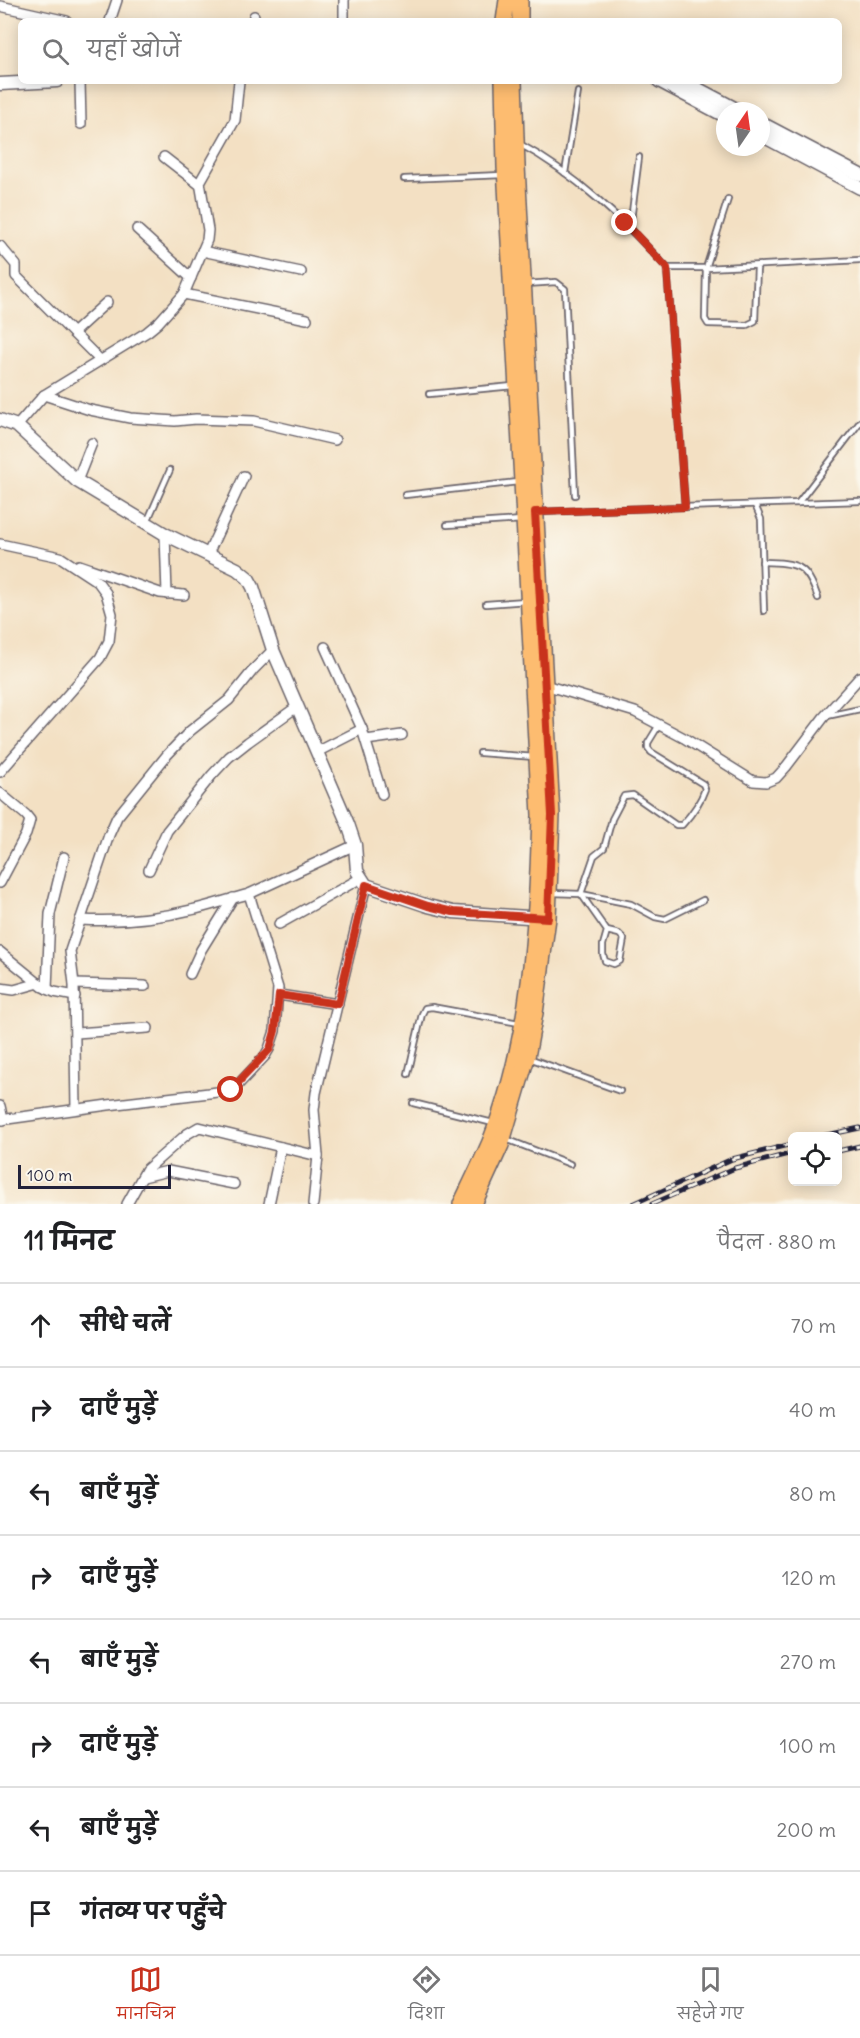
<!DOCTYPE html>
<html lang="hi">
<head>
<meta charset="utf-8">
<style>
	body { margin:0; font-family:Delius,"Playpen Sans Deva",sans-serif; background:#f6f6f6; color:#202124 }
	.controls { position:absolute; right:18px; bottom:18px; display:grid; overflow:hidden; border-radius:9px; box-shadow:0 3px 15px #0003 }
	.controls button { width:54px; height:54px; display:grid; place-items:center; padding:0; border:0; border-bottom:2px solid #e0e0e0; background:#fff; color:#202124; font:30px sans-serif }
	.compass { position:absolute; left:716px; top:102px; width:54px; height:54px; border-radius:50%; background:#fff; box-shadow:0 3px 15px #0003; rotate:13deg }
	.scale { position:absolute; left:18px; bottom:15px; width:153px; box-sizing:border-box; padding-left:6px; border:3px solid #22223b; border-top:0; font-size:16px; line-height:21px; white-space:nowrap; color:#22223b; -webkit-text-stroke:4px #fbf7ec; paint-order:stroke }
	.stop { position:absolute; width:18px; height:18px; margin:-14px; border:4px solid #c8321e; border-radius:50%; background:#fff }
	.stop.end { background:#c8321e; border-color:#fff; box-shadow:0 2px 6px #0008 }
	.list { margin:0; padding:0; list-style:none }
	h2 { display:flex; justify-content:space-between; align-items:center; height:78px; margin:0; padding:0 24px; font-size:26px }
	h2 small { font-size:20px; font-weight:400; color:#757577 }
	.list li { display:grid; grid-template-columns:39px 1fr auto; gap:18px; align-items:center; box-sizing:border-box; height:84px; padding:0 24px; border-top:2px solid #e0e0e0 }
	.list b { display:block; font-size:22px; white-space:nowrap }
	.list em { font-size:20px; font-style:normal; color:#757577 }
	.icon { flex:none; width:33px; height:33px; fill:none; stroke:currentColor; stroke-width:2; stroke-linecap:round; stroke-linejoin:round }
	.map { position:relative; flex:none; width:860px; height:1204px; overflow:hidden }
	.search { position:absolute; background:#fff; box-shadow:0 3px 15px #0003; left:18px; right:18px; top:18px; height:66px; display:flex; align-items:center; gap:15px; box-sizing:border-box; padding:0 21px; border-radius:9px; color:#757577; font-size:22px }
	.sheet { height:750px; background:#fff }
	nav { display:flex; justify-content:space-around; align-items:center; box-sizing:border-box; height:84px; border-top:2px solid #e0e0e0; background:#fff; font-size:16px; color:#757577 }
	nav a { display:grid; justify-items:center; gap:3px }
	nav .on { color:#c8321e }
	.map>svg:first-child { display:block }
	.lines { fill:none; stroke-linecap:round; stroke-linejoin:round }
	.service-casing { stroke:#6b646b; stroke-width:8 }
	.minor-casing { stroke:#6b646b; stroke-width:12 }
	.tertiary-casing { stroke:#6b646b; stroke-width:15 }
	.primary-casing { stroke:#6b646b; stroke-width:18 }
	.service { stroke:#fff; stroke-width:4.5 }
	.minor { stroke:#fff; stroke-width:9 }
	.tertiary { stroke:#fff; stroke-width:12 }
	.primary { stroke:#fdbc70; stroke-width:15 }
	.rail-casing { stroke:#22223b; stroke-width:5 }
	.rail { stroke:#fbf7ec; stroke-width:3; stroke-dasharray:9; stroke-linecap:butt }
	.route { stroke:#c8321e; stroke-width:8 }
</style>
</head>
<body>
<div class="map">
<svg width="860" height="1204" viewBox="0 0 860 1204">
	<rect width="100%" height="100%" fill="#fbf7ec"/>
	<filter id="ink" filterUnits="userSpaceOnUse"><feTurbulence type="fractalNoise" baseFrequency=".0167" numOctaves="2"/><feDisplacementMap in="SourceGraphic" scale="12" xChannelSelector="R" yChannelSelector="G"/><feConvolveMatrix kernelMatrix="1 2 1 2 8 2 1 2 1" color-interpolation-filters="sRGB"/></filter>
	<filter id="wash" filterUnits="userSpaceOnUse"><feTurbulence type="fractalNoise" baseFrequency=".008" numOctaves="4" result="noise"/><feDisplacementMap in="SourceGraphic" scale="24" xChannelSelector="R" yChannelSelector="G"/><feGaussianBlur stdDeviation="1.35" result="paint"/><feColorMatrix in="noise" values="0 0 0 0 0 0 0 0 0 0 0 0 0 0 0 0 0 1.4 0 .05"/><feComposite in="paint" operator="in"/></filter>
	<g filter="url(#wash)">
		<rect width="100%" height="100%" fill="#f3e0c3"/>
	</g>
	<g filter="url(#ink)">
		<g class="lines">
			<defs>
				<g id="service">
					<path d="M518,143C576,174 623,220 667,268H706L728,199"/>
					<path d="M565,173L578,92"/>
					<path d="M404,179L503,175"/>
					<path d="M630,228L639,157"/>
					<path d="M757,266L755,321L747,325L708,324L705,319L706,268L860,260"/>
					<path d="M667,268L685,507"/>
					<path d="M526,284L556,282L565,289L575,495"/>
					<path d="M429,394L513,386"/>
					<path d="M405,495L518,482"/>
					<path d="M798,503L860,422"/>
					<path d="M755,505L761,519L764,611"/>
					<path d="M538,512L860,501"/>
					<path d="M147,522L170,470"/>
					<path d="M447,525L522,520"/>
					<path d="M762,562C797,563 806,563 818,598"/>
					<path d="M486,604L526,601"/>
					<path d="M827,716L860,709"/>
					<path d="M480,753L535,757"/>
					<path d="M553,893L581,894L594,856L604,848L612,819L624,796L633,795L676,825H682C691,815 701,801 705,789L703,784L651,752L648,748V743L659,725"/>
					<path d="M607,931L603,945V954L605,961L614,964L620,961L624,939L619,934L607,931L581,894L631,904L655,917L665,919L703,900"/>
					<path d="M529,1058L620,1091"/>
					<path d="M408,1074L422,1014L425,1008L432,1007L519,1023"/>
					<path d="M413,1103L493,1123"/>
					<path d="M506,1139L570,1164"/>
				</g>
				<g id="minor">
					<path d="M344,0V21"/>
					<path d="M0,6L67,21"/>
					<path d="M110,21L117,0"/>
					<path d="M253,21L254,16"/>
					<path d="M80,81L81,124"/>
					<path d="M164,157L200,185"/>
					<path d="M137,229L191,278"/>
					<path d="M0,246L16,265V276L100,360"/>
					<path d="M202,251L301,272"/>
					<path d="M184,294L307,319"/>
					<path d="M73,333L107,302"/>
					<path d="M44,395L90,410L130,418L175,421L196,419L254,421L335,440"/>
					<path d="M17,426L44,395L147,332L158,323L184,294L207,240L208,230L200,182L235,120L239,81"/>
					<path d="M77,481L92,443"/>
					<path d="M165,534L167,594"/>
					<path d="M0,544L60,557L98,582L106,593L112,614L109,641L100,658L0,772"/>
					<path d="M208,554L244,476"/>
					<path d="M79,565L160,593L184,595"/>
					<path d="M325,647L362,729L382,794"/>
					<path d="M545,685L635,712L684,738L753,781L766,782L776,778L786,767L824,717L860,677"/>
					<path d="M366,740L402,735"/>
					<path d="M317,752L362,729"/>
					<path d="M0,793L26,815L30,820L26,834L0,883"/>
					<path d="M149,870L167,831L212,775L229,757L248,742L298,706"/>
					<path d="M80,920C117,922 155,919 191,910C210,906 229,899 249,894"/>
					<path d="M279,924L361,878"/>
					<path d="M0,952L43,987L54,992L75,996"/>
					<path d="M190,974L201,950L233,898"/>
					<path d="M74,984L145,986"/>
					<path d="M0,988L14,990L39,983"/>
					<path d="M47,989L50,914L64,857"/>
					<path d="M279,995L338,1004"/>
					<path d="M76,1033L148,1028"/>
					<path d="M0,1106L3,1120"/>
					<path d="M76,1109L74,984L70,951L109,835L117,817L167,755L190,731L229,700L254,669L273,650"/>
					<path d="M0,1120L108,1105L226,1091L235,1088L265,1056L269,1049L275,1031L278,988L249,894L355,845"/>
					<path d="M143,1177L168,1171L234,1184"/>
					<path d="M127,1204L146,1170L187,1134L199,1127L318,1156"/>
					<path d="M269,1204L281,1147"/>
					<path d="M313,1204L318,1156L314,1110L316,1093L366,885"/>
				</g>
				<g id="tertiary">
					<path d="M659,81L725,116"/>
					<path d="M683,81L740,111"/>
					<path d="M0,84L57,81"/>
					<path d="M761,123L860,175"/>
					<path d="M761,135L860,188"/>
					<path d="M0,420L17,426L77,481L165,534L237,569L248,578L253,587L273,650L348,824L355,845L357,871L366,885L428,906L453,912L544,918"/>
				</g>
				<g id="primary">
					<path d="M504,21L507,0"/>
					<path d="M520,21V0"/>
					<path d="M461,1204C471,1183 481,1163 490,1142C531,1039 537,924 540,815L505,167L503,81"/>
					<path d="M474,1204L501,1145L527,1057L535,1013L548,918L552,815L517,166L514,81"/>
				</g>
			</defs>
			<!-- service casing -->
			<use href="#service" class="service-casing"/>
			<!-- minor casing -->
			<use href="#minor" class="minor-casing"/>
			<!-- tertiary casing -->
			<use href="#tertiary" class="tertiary-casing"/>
			<!-- primary casing -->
			<use href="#primary" class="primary-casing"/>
			<!-- service -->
			<use href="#service" class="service"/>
			<!-- minor -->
			<use href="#minor" class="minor"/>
			<!-- tertiary -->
			<use href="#tertiary" class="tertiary"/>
			<!-- primary -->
			<use href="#primary" class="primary"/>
			<defs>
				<g id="rail">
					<path d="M822,1136L860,1128"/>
					<path d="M838,1151L860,1146"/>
					<path d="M633,1204L732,1159L792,1144"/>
					<path d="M652,1204L735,1168L792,1153"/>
				</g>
			</defs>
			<!-- rail casing -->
			<use href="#rail" class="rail-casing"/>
			<!-- rail -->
			<use href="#rail" class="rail"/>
		</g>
	</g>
	<g class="lines" filter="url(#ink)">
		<!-- route -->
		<path class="route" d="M231,1090L270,1049L275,1031L279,995L338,1004L366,885L428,906L453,912L548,918L552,815L535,512L685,507L667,268L625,223"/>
	</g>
</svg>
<div class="controls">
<button><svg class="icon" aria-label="locate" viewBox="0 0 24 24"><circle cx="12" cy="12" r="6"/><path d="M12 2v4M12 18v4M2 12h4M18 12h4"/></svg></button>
</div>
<svg class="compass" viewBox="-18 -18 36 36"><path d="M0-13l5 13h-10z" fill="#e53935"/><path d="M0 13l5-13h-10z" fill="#757577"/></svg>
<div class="scale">100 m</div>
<div class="stop" style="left:231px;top:1090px"></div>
<div class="stop end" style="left:625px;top:223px"></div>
<div class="search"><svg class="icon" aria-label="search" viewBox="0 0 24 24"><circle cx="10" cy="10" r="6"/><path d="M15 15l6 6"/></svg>यहाँ खोजें</div>
</div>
<section class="sheet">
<h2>11 मिनट<small>पैदल · 880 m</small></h2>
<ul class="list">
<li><svg class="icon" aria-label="ahead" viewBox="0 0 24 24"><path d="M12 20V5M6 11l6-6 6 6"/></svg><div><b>सीधे चलें</b></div><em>70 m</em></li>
<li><svg class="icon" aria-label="right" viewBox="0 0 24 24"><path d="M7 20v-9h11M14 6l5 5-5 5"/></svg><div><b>दाएँ मुड़ें</b></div><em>40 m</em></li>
<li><svg class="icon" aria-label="left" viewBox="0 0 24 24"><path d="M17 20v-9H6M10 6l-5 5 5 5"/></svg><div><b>बाएँ मुड़ें</b></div><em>80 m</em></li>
<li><svg class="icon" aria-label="right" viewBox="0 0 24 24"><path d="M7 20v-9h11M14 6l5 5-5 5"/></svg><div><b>दाएँ मुड़ें</b></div><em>120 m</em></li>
<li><svg class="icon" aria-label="left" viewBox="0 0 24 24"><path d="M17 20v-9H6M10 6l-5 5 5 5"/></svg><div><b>बाएँ मुड़ें</b></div><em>270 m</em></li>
<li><svg class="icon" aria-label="right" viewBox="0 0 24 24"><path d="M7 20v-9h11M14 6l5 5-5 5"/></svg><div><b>दाएँ मुड़ें</b></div><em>100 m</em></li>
<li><svg class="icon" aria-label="left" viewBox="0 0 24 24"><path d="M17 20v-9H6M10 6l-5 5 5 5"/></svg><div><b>बाएँ मुड़ें</b></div><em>200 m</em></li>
<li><svg class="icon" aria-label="arrive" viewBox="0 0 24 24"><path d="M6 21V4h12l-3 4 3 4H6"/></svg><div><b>गंतव्य पर पहुँचे</b></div></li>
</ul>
</section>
<nav>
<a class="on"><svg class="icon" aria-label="map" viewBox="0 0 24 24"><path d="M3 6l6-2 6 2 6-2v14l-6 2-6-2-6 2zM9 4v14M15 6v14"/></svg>मानचित्र</a>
<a><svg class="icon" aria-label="directions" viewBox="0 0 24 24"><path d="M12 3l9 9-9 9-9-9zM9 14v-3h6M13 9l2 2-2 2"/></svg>दिशा</a>
<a><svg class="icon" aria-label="saved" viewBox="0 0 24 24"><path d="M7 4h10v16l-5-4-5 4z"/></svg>सहेजे गए</a>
</nav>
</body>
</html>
